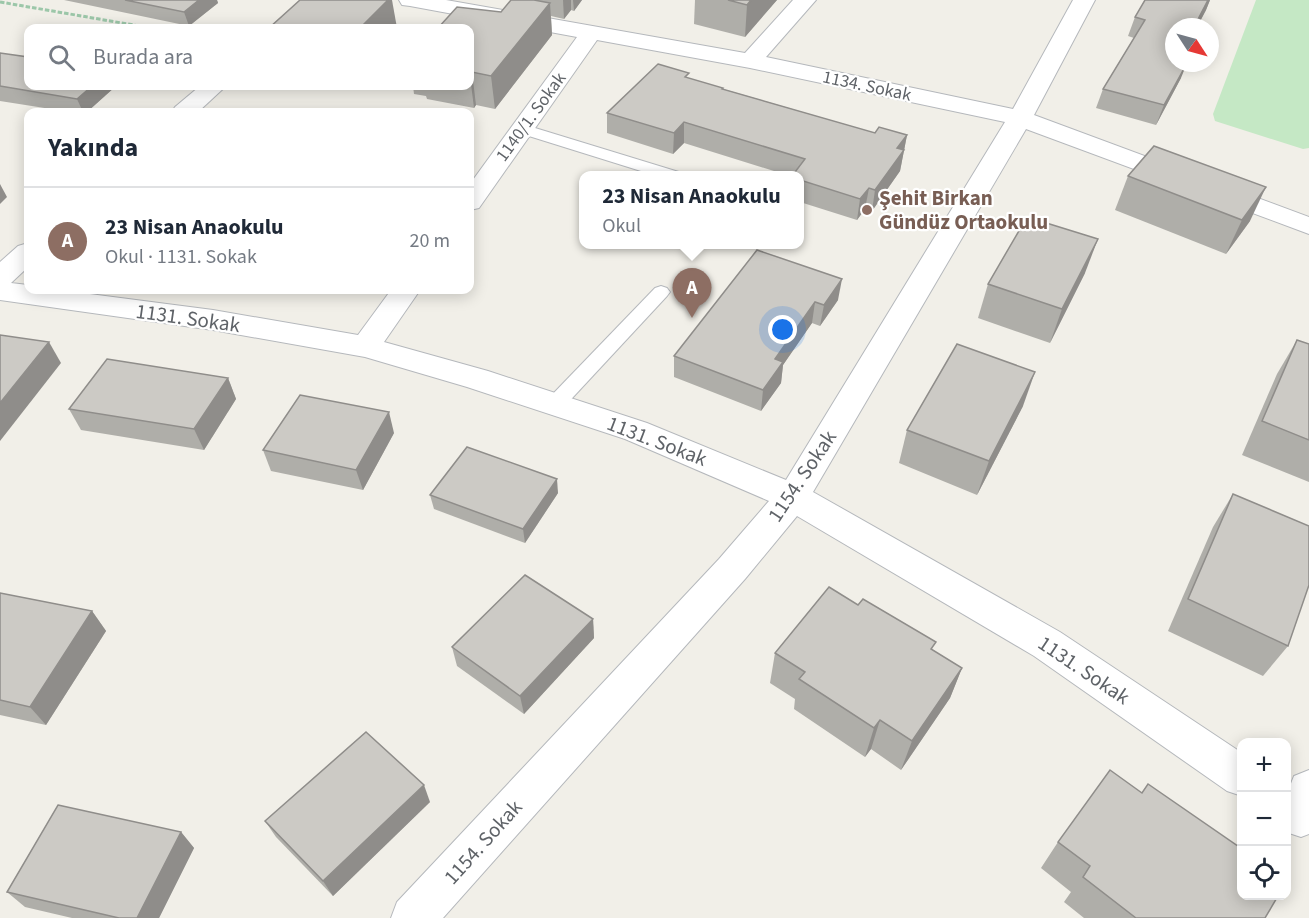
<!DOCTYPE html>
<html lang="tr">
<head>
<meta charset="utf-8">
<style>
	body { margin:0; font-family:"Source Sans 3",sans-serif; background:#f6f6f7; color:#1f2937 }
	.controls { position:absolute; right:18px; bottom:18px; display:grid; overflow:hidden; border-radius:12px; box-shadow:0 3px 15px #0003 }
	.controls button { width:54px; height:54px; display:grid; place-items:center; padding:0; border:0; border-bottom:2px solid #e0e1e3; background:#fff; color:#1f2937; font:30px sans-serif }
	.compass { position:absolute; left:1165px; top:18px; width:54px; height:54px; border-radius:50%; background:#fff; box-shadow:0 3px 15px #0003; rotate:126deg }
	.you { position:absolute; left:783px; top:330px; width:21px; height:21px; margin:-15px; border:4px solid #fff; border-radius:50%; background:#1a73e8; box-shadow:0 0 0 9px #1a73e833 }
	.badge { display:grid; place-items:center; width:39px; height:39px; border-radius:50%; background:#1a73e8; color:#fff; font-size:20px; font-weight:700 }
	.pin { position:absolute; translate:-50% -50px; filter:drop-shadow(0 2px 3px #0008) }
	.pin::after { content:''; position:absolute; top:32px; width:21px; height:18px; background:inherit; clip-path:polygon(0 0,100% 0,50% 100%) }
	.popup { position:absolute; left:579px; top:171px; width:225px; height:78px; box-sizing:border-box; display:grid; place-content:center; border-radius:12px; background:#fff; filter:drop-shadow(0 2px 4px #0005); font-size:20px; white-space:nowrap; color:#747a83 }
	.popup b { font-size:22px; color:#1f2937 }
	.popup::after { content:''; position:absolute; left:50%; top:100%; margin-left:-12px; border:12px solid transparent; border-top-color:#fff }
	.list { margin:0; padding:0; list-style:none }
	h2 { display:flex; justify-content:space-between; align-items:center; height:78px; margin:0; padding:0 24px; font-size:26px }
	h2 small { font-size:20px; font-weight:400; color:#747a83 }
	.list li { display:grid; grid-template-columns:39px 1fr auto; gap:18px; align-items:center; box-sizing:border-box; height:108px; padding:0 24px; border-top:2px solid #e0e1e3 }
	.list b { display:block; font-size:22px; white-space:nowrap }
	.list p { margin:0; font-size:20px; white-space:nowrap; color:#747a83 }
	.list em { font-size:20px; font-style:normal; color:#747a83 }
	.icon { flex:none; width:33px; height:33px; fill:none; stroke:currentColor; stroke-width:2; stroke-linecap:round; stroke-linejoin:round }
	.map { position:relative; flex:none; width:1309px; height:918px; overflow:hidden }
	.search { position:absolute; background:#fff; box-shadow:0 3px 15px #0003; left:24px; top:24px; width:450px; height:66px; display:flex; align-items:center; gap:15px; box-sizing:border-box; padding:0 21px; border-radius:12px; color:#747a83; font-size:22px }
	.panel { position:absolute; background:#fff; box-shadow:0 3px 15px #0003; left:24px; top:108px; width:450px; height:186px; border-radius:12px }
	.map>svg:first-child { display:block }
	.green { fill:#c5e8c5 }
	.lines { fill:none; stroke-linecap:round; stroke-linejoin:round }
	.service-casing { stroke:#b5b8bc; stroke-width:2 }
	.minor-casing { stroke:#b5b8bc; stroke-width:2 }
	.path { stroke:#9cc7a9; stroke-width:3; stroke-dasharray:4.5 2; stroke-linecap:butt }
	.service { fill:#fff; fill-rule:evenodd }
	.minor { fill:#fff; fill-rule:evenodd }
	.wall { fill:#afaea9 }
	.shaded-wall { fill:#8f8d8a }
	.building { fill:#cccac5; stroke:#8f8d8a; stroke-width:1.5 }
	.education-dot { fill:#8d6e63; stroke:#fff; stroke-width:2 }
	.labels { text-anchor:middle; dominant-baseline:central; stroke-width:4.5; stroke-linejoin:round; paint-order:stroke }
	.far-street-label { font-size:18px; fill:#5f6368; stroke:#fff }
	.education-label { font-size:21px; font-weight:bold; fill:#785e54; stroke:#fff; text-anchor:start }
	.street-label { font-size:21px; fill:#5f6368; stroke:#fff }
</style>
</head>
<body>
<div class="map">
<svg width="1309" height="918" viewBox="0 0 1309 918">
	<rect width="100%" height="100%" fill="#f1efe8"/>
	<!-- green -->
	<path class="green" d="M1256,0H1309V148L1303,149L1215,121L1213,114Z"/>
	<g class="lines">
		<defs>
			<g id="service">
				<path d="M522,124L682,173L684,176H657L516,132L514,129L516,126Z"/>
				<path d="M661,286L667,288L670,292L667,296L562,409L555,411L548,409L545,404L548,399L655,288Z"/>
			</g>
			<g id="minor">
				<path d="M399,0H446L745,53L793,0H816L766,57L1013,109L1073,0H1095L1034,115L1309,217V234L1026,129L813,492L1060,632L1242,753V796L1227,791L1034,656L797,516L745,579L443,918H391L397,902L719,559L769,501L625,439L467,387L365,357L213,330L0,300V262L18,246L28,243V267L11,283L28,285V290H59L213,310L358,335L391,290H420L384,342L488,371L647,423L786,480L1005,122L750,68L597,40L479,208L470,210V184L577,37L410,6L402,5Z"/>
				<path d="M200,86H226L198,112H172L175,107Z"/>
				<path d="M1309,770V834L1301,837L1286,832V796L1294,776Z"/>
			</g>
		</defs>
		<!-- service casing -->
		<use href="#service" class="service-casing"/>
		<!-- minor casing -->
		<use href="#minor" class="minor-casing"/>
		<!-- path -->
		<path class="path" d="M0,2L151,28"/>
		<!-- service -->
		<use href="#service" class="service"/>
		<!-- minor -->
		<use href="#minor" class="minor"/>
	</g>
	<!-- wall -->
	<g class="wall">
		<path d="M64,0H217L218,3L189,26Z"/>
		<path d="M511,0H582L574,11L571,10L564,19L551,16L552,35L495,109L476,105L474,108L427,99L426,96L414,94L413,86H470V28L501,12Z"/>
		<path d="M695,0H777L745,37L694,24Z"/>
		<path d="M1145,0H1210L1206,10L1197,27H1174L1181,78L1156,125L1096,108L1103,89L1134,38L1128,36L1135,17Z"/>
		<path d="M0,53L28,86H116L87,112H70L0,101Z"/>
		<path d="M688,78L723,89L875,133L907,135L900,171L872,211L865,209L857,220L800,202V176H790L684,143L673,154L607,133V113Z"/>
		<path d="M1128,176L1250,221L1226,254L1115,210Z"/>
		<path d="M757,250L838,300L820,326L812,323L783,365L781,383L761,411L674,377V356Z"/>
		<path d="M1085,273L1050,343L978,318L988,284Z"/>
		<path d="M1297,340L1309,344V482L1242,455L1277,374Z"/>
		<path d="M228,378L236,399L204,450L81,430L69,409Z"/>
		<path d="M1023,406L977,495L899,463L907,430Z"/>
		<path d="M394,433L363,490L271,471L263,450Z"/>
		<path d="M558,493L525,543L434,509L430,495Z"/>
		<path d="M1233,494L1288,646L1263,676L1168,631L1213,527Z"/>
		<path d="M0,593L92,611L106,631L46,725L0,715Z"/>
		<path d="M593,619L594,638L524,714L457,666L452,647Z"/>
		<path d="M933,651L962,668L950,698L901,770L871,749L865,757L794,709L795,699L770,683L775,653Z"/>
		<path d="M1148,784L1242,896L1265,918H1084L1064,902L1071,892L1041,868L1058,842L1142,792Z"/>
		<path d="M430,802L333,896L276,837L265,821Z"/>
		<path d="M181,832L194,848L159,918H72L25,907L7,892Z"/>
	</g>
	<!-- shaded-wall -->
	<g class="shaded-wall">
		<path d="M199,0H217L218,3L189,26L184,12Z"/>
		<path d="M388,0H392L397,28H360Z"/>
		<path d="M563,0H571V10L564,19Z"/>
		<path d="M573,0H582L574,11Z"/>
		<path d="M751,0H777L745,37L747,5Z"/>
		<path d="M1208,0H1210L1206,10L1197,27H1194Z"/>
		<path d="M550,3L552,35L495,109L491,76Z"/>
		<path d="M1187,63L1181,78L1156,125L1164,105Z"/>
		<path d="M472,72L476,105L474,108L470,76Z"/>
		<path d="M92,86H116L87,112H83L77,99Z"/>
		<path d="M684,122V143L673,154L674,133Z"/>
		<path d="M907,135L900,171L872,211L875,190L897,148Z"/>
		<path d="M0,184L7,197L0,204Z"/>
		<path d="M1266,187L1250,221L1226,254L1242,220Z"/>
		<path d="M869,188L865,209L857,220L860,199Z"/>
		<path d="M1098,239L1085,273L1050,343L1062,309Z"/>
		<path d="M842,279L838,300L820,326L824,305Z"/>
		<path d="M815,302L812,323L783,365L781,383L761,411L763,390L775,359Z"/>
		<path d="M49,342L61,363L0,441V403Z"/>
		<path d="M1035,372L1023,406L977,495L989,461Z"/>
		<path d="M228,378L236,399L204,450L194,429Z"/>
		<path d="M389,412L394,433L363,490L356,470Z"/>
		<path d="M557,479L558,493L525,543L523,529Z"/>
		<path d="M92,611L106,631L46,725L30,707Z"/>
		<path d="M593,619L594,638L524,714L520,696Z"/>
		<path d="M962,668L950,698L901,770L912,741Z"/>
		<path d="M880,720L871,749L865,757L874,728Z"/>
		<path d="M424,785L430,802L333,896L323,881Z"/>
		<path d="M181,832L194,848L159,918H137Z"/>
	</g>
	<!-- building -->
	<g class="building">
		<path d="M125,0H199L184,12Z"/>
		<path d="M300,0H388L360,28H269Z"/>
		<path d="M511,0H534L550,3L491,76L472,72L470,75V28H438L457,7L501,12Z"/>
		<path d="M728,0H751L747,5Z"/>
		<path d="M1145,0H1208L1194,27H1174V63H1187L1164,105L1103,89L1145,20L1135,17Z"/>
		<path d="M0,53L28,57V86H92L77,99L0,86Z"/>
		<path d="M658,64L689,73L685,77L723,88L722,89L875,133L879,127L907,135L897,148L904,150L875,190L869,188L860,199L800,180V176H792L805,159L684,122L674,133L607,113Z"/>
		<path d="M1154,146L1266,187L1242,220L1128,176Z"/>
		<path d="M1027,217L1098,239L1062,309L988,284Z"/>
		<path d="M757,250L842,279L824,305L815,302L775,359L783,362L763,390L674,356Z"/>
		<path d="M0,335L49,342L0,403Z"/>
		<path d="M1297,340L1309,344V440L1262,421Z"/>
		<path d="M957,344L1035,372L989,461L907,430Z"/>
		<path d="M107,359L228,378L194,429L69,409Z"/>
		<path d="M300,395L389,412L356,470L263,450Z"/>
		<path d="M467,447L557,479L523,529L430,495Z"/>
		<path d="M1233,494L1309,526V585L1288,646L1188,599Z"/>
		<path d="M525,575L593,619L520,696L452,647Z"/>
		<path d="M829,587L858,605L863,599L936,642L931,649L962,668L912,741L880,720L874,728L799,679L805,672L775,653Z"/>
		<path d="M0,593L92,611L30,707L0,700Z"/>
		<path d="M366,732L424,785L323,881L265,821Z"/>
		<path d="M1110,770L1142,793L1148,784L1242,849V896H1278L1265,918H1136L1083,877L1090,866L1058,842Z"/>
		<path d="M58,805L181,832L137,918H119L7,892Z"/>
	</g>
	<!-- markers -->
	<circle class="education-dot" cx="867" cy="210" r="6"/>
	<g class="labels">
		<!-- far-street labels -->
		<g class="far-street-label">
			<text transform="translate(867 86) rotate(12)">1134. Sokak</text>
			<text transform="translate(531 117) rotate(-54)">1140/1. Sokak</text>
		</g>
		<!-- education labels -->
		<g class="education-label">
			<text x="879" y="198">Şehit Birkan<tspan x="879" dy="24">Gündüz Ortaokulu</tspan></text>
		</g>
		<!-- street labels -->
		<g class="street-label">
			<text transform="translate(188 318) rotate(8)">1131. Sokak</text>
			<text transform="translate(657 441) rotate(21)">1131. Sokak</text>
			<text transform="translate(802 476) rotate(-56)">1154. Sokak</text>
			<text transform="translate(1084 670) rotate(34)">1131. Sokak</text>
			<text transform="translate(483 842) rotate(-48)">1154. Sokak</text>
		</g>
	</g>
</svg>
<div class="controls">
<button>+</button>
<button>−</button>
<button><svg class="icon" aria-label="locate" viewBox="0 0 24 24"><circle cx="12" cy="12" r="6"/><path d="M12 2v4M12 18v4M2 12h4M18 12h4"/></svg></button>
</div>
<svg class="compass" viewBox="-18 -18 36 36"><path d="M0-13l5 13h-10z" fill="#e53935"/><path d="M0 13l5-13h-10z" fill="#747a83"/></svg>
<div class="you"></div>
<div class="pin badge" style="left:692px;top:318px;background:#8d6e63">A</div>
<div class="popup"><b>23 Nisan Anaokulu</b>Okul</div>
<div class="search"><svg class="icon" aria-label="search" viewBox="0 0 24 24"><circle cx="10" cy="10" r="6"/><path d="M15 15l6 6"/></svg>Burada ara</div>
<section class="panel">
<h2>Yakında<small></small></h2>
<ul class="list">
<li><span class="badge" style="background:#8d6e63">A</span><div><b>23 Nisan Anaokulu</b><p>Okul · 1131. Sokak</p></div><em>20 m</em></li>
</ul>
</section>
</div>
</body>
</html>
